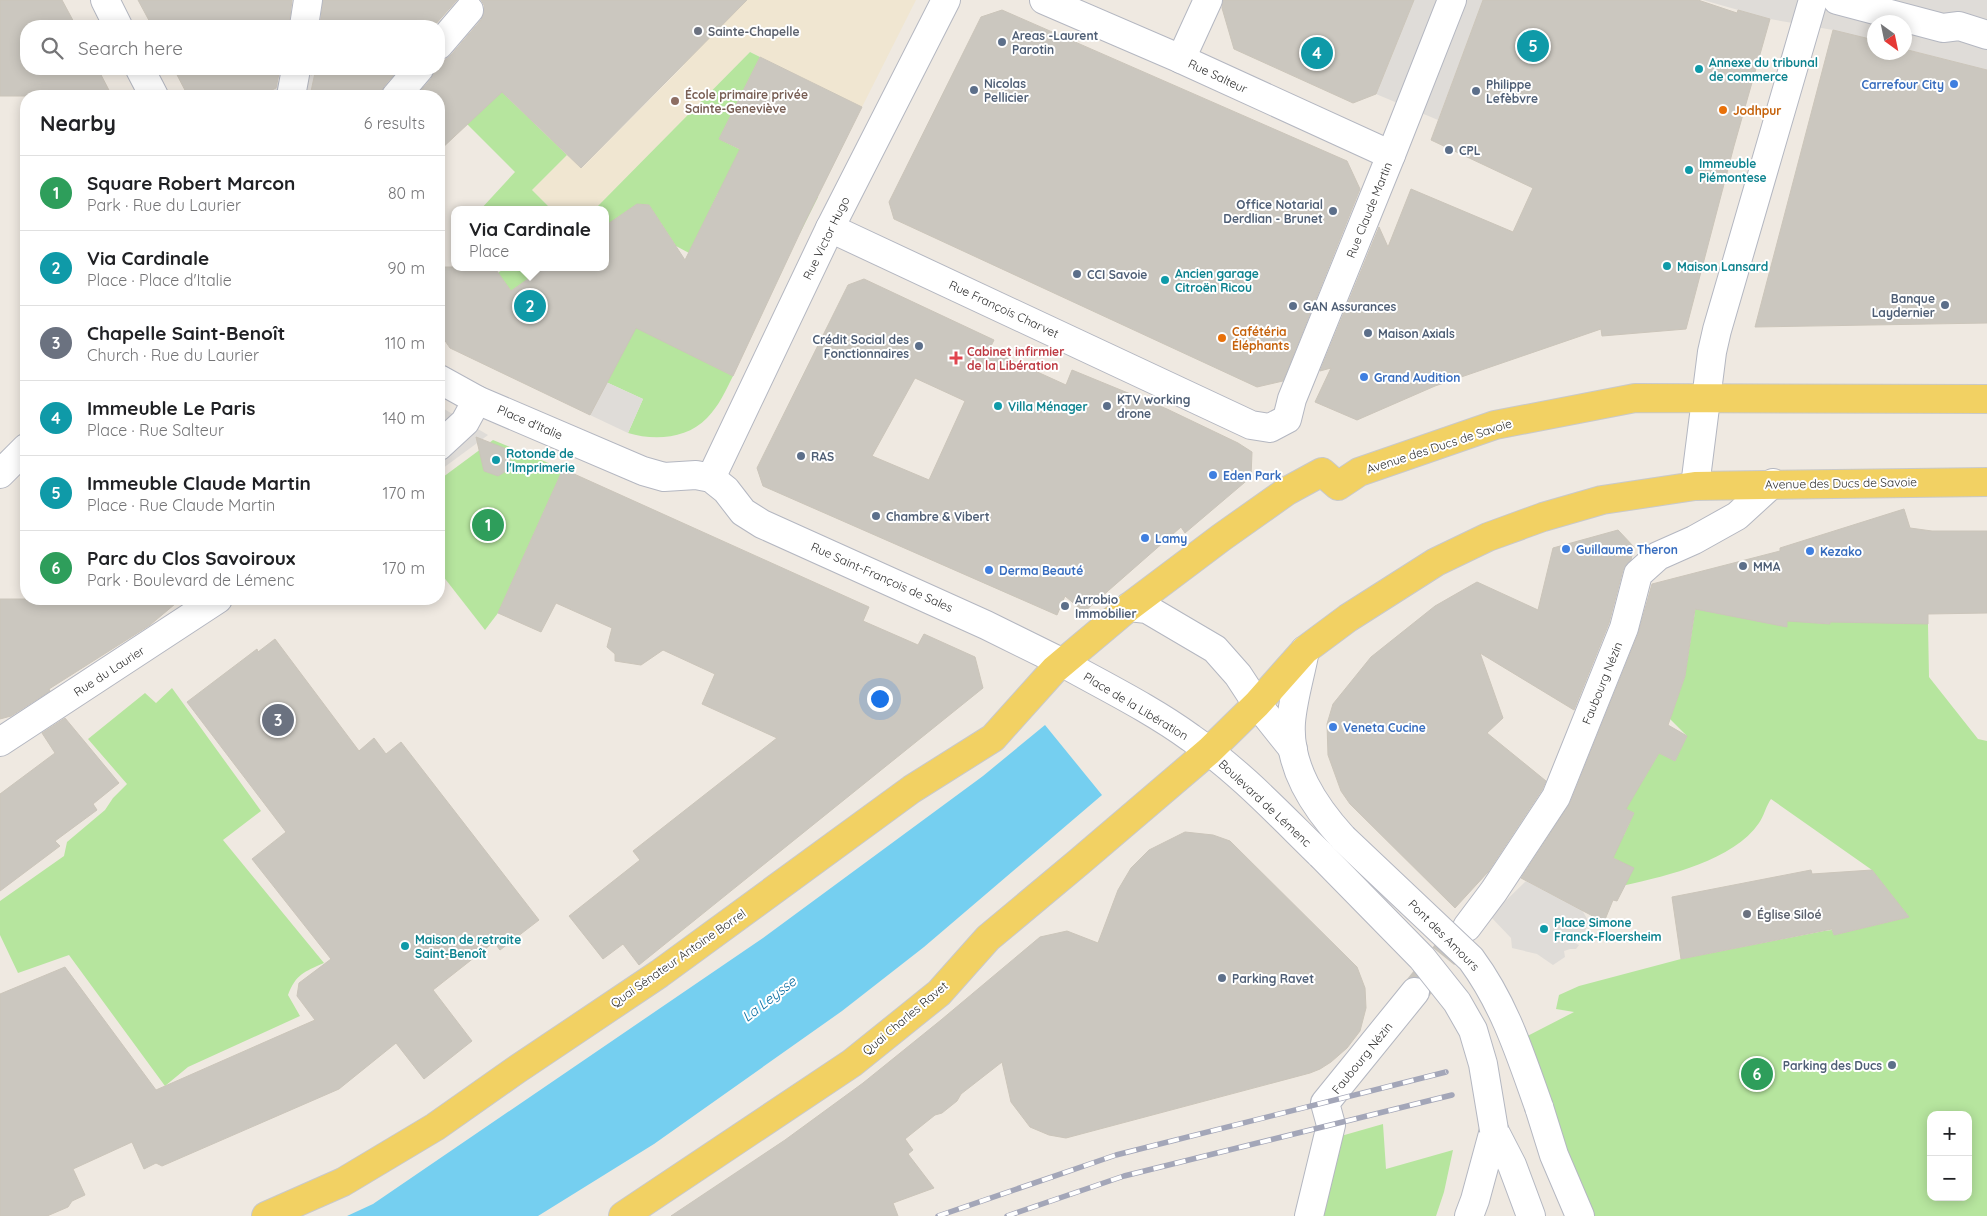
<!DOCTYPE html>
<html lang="en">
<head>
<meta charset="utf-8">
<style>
	body { margin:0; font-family:Quicksand,sans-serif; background:#f6f6f6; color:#202124 }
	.controls { position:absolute; right:15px; bottom:15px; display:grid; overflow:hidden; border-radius:10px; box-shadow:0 2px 12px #0003 }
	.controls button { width:45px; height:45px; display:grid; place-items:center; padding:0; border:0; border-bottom:1px solid #e0e0e0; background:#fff; color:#202124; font:25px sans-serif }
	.compass { position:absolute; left:1867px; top:15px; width:45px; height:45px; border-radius:50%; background:#fff; box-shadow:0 2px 12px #0003; rotate:147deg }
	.you { position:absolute; left:879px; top:698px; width:18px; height:18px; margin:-12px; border:4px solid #fff; border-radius:50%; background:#1a73e8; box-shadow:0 0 0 8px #1a73e833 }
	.badge { display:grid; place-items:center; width:32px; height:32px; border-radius:50%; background:#4264fb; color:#fff; font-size:16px; font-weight:700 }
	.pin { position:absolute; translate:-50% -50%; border:2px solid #fff; box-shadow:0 1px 5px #0006 }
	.popup { position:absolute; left:451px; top:206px; width:158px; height:65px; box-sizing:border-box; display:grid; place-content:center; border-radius:10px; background:#fff; filter:drop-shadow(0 1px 4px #0005); font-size:16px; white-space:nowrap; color:#757577 }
	.popup b { font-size:19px; color:#202124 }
	.popup::after { content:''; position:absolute; left:50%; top:100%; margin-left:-10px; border:10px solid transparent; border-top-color:#fff }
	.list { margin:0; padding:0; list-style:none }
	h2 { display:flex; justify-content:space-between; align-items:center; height:65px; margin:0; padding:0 20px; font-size:21px }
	h2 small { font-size:16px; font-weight:400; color:#757577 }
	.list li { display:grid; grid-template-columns:32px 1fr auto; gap:15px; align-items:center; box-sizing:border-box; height:75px; padding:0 20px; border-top:1px solid #e0e0e0 }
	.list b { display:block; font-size:19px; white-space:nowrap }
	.list p { margin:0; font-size:16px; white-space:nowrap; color:#757577 }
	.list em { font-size:16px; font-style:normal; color:#757577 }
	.icon { flex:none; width:28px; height:28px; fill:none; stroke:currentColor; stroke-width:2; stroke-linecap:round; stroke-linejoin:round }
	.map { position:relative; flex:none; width:1987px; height:1216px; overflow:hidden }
	.search { position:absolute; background:#fff; box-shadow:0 2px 12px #0003; left:20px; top:20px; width:425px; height:55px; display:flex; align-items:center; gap:12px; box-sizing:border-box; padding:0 18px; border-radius:20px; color:#757577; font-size:19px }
	.panel { position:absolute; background:#fff; box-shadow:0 2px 12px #0003; left:20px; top:90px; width:425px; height:515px; border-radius:20px }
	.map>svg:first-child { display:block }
	.education { fill:#f0e6d1 }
	.green { fill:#b6e59e; fill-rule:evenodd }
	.plaza { fill:#dfdcd8 }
	.water { fill:#75cff0 }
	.building { fill:#cbc7bf; stroke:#cbc5ba; fill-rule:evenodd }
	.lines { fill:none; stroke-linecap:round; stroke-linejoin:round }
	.street-tunnel { stroke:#c8c4bd; stroke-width:28; stroke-dasharray:28 14; stroke-linecap:butt }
	.street-casing { stroke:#b4b7c1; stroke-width:30 }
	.secondary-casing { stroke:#b4b7c1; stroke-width:30 }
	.primary-casing { stroke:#c9c9c9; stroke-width:30 }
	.street { stroke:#fff; stroke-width:28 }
	.secondary { stroke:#fff; stroke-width:28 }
	.primary { stroke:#f2d163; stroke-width:28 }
	.rail-casing { stroke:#a3a6b8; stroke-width:5.5 }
	.rail { stroke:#fff; stroke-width:4; stroke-dasharray:11; stroke-linecap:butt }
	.secondary-bridge-casing { stroke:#b4b7c1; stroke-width:30; stroke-linecap:butt }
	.secondary-bridge { stroke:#fff; stroke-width:28 }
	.worship-dot { fill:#6b7280; stroke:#fff; stroke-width:2 }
	.service-dot { fill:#5c6f8a; stroke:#fff; stroke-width:2 }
	.culture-dot { fill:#0f9aa8; stroke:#fff; stroke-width:2 }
	.shop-dot { fill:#3f7fe0; stroke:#fff; stroke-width:2 }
	.education-dot { fill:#8d6e63; stroke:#fff; stroke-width:2 }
	.food-dot { fill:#e8710a; stroke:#fff; stroke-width:2 }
	.health-dot { fill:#e0444e; stroke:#fff; stroke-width:2 }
	.labels { text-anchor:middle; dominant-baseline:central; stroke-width:4; stroke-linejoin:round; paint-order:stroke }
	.worship-label { font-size:12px; font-weight:bold; fill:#5b616d; stroke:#fff; text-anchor:start }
	.service-label { font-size:12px; font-weight:bold; fill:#4e5e75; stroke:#fff; text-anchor:start }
	.culture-label { font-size:12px; font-weight:bold; fill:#0d838f; stroke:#fff; text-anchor:start }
	.street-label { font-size:12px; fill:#2e2e2e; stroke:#fff }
	.shop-label { font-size:12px; font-weight:bold; fill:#366cbe; stroke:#fff; text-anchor:start }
	.education-label { font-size:12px; font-weight:bold; fill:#785e54; stroke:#fff; text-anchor:start }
	.food-label { font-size:12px; font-weight:bold; fill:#c56008; stroke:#fff; text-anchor:start }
	.health-label { font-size:12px; font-weight:bold; fill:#be3a42; stroke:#fff; text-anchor:start }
	.water-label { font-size:14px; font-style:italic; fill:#0d6fa3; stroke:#fff }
</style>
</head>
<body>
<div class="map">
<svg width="1987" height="1216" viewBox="0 0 1987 1216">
	<rect width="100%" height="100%" fill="#efe9e1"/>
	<!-- education -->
	<path class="education" d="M745,0H916L862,107L750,52L594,210H552L532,190L567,155L582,168L684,65L683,62Z"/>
	<!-- green -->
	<g class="green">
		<path d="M750,52L760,57L719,139L755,157L751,164L818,197L800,233L718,193L689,253L676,246L649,205L637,204L605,226V210H594Z"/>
		<path d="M482,73L567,155L532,190L552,210H480L515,172L467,124Z"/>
		<path d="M506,267H545L511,291L498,273Z"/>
		<path d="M624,299L663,341L733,376C726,390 719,406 707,418C687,439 654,441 628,433L643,399L606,382Z"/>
		<path d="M493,440L563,469L498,613L485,630L439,571V480Z"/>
		<path d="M1697,598L1804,622L1829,624L1836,605L1928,624L1929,677L1978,739L1987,741V1216H1580L1516,1042L1574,1012L1556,1009L1559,995L1579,986L1681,959L1824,931L1832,930L1834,935L1909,917L1872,870L1771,799C1766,806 1764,816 1759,823C1734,860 1667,876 1626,885L1625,864L1602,852L1624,835L1634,813L1622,807L1643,780L1659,753L1675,761L1687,736L1670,719L1685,676ZM1931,1115H1968V1197H1931Z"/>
		<path d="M172,688L261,811L223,840L324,963C304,972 296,974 288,995L300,1016L188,1067L165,1086L69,955L18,973L0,935V901L64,856L67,842L105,810L113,798L127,784L88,739L145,693L156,703Z"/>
		<path d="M1383,1124L1386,1169L1453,1150L1444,1192L1436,1216H1321L1341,1136Z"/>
	</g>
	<!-- plaza -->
	<g class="plaza">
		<path d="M1414,0H1483L1438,120L1376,94Z"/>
		<path d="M1703,0H1987V70L1905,49L1904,22H1874V41L1833,30L1770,19Z"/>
		<path d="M281,69H316L310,96H235L266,93L275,87L279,81Z"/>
		<path d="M606,382L643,399L628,433L590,415Z"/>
		<path d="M439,406L488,435L439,471Z"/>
		<path d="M1526,881L1582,910L1589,922L1581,939L1574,937L1571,941L1579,945L1576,949H1570L1564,951L1565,957L1553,965L1537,954L1512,948L1511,938L1490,916Z"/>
	</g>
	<!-- water -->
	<path class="water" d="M1045,725L1102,795L924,947L842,1011L654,1144L538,1216H347L373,1204L763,938L983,776Z"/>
	<!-- building -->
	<g class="building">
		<path d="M0,0H62L76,26H26V69H98L112,96H0Z"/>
		<path d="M138,0H292L289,26H152Z"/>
		<path d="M323,0H457L434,26H320Z"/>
		<path d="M481,0H747L581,168L502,92L439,151V96H416L431,79L434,69H439V60H445L451,55L481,20L484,12V5Z"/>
		<path d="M1223,0H1414L1376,94L1353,103L1234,49L1222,8Z"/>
		<path d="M1483,0H1698L1737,13L1738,10L1770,19L1734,146L1686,329L1602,336L1601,329L1435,386L1357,420L1315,402L1331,368L1320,371L1379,227L1388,247L1411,189L1513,232L1533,188L1431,140Z"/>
		<path d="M1002,10L1347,161L1360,189L1283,381L1257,387L894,219L889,202L981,17Z"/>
		<path d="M1833,30L1874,40V52H1904V49L1987,70V323L1755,327Z"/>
		<path d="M760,57L862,107L805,222L733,376L636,328L590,415L450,348L439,332V267H494L511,291L545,267H605V226L637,204L649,205L685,260L740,149L719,139Z"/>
		<path d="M174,69H280L276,88L266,93L235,96H188Z"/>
		<path d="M311,69H399L384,86L381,96H310L315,73L311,75Z"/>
		<path d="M864,279L994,340L989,350L1066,385L1072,370L1167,409L1238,443L1252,452L1251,477L1185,533L1181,527L1084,612L1065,596L1057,615L763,486L757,468L848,285ZM915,378L965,401L929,480L872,456Z"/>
		<path d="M476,437L509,450L511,468L498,476L484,471Z"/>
		<path d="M563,469L869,607L863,621L918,645L924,634L975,657L983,688L639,965L623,944L603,959L569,916L640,860L633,851L777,738L702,704L715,674L663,650L641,665L615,661V654L607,647L612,628L556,603L541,632L498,613Z"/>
		<path d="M1904,509L1910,528L1932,531H1987V613L1928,614V624L1830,622V624L1787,621V627L1695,609L1685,676L1668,725L1687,736L1675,761L1659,753L1626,809L1634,813L1613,858L1634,868L1617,901L1613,900L1604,922L1521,878L1570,803L1638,634L1652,584L1780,551V548Z"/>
		<path d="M1618,530L1634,547L1631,560L1623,570L1609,623L1574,710L1480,653L1503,718L1487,733L1546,781L1542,790L1488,872L1455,908L1350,804L1341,791L1328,755L1327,724L1333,704L1371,657L1435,606L1477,582L1538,610L1553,548Z"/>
		<path d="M0,599H181L150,625L49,689L50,691L11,716L0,719Z"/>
		<path d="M275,639L359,751L374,738L386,754L401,742L539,920L500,950L494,942L433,990L472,1041L424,1079L396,1043L339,1089L162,1166L156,1163L144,1169L132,1142L73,1169L85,1195L72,1201L68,1207L47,1216H0V994L65,967L156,1090L315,1020L297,996L299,983L331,959L252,859L286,832L187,702L257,649L258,652Z"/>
		<path d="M65,718L119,783L93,804L97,810L55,841L60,846L0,891V794L55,753L42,733Z"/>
		<path d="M1185,832L1213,835L1230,841L1357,967L1365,988L1366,1008L1360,1031L1347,1048L1331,1062L1320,1069L1310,1073L1066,1138L1049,1135L1030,1127L1011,1102L1002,1062L961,1094L957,1101L942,1113L935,1115L905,1139L913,1150L908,1154L934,1188L893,1203L898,1216H671L785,1140L863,1083L941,1020L1040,937L1067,931L1098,943L1118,890L1131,868L1149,850Z"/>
		<path d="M1811,870L1812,874L1872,870L1909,917L1834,935L1832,929L1681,959L1672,897Z"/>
	</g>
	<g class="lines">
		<!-- street-tunnel -->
		<path class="street-tunnel" d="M1417,989L1467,927"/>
		<defs>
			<g id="street">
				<path d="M105,0L118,26"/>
				<path d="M1044,0L1181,59L1391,155"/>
				<path d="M1837,0L1943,28L1959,26L1987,35"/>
				<path d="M304,26L308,0"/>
				<path d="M439,45L469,10"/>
				<path d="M1181,59L1208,0"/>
				<path d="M140,69L154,96"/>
				<path d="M291,96L296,69"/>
				<path d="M396,96L419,69"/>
				<path d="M830,228L1251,425L1270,428L1287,419L1292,399L1391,155L1452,0"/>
				<path d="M439,379L477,400L643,471L664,477L696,475L711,478L726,490L743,512L762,524L986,625L1063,663"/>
				<path d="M439,446L465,422L477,400"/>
				<path d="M0,474L26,448"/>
				<path d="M711,478L830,228L946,0"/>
				<path d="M1695,486L1712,352L1717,330L1813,0"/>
				<path d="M0,742L218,599"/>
				<path d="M1467,927L1494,891L1556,797L1624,628L1638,574L1658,556L1694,540L1737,516L1773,483"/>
				<path d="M1309,1216L1331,1125L1325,1103L1415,992"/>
			</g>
			<g id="secondary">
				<path d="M1129,607L1147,609L1215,649L1238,675L1257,704L1293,749"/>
				<path d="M1305,650C1301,673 1293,698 1291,722C1288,767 1314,806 1343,838"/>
				<path d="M1063,663C1106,687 1151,709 1191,738C1239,771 1279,814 1321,855"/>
				<path d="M1539,1107L1554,1155L1580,1216"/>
				<path d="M1494,1130L1512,1165L1531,1216"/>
				<path d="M1469,1216L1475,1200L1494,1130"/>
			</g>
			<g id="primary">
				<path d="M266,1216L343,1182L435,1127L516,1070L659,974L912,789L993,738L1054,670L1129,607L1222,537L1287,491L1322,472L1338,486L1359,472L1495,425L1635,398L1987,399"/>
				<path d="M623,1216L852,1063L939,993L988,938L1079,862L1209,751L1257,704L1305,650L1348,618L1436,562L1488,537L1543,517L1602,500L1695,486L1987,482"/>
			</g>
		</defs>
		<!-- street casing -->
		<use href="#street" class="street-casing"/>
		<!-- secondary casing -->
		<use href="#secondary" class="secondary-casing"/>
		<!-- primary casing -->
		<use href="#primary" class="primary-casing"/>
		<!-- street -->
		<use href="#street" class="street"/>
		<!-- secondary -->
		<use href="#secondary" class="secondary"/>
		<!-- primary -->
		<use href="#primary" class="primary"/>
		<defs>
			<g id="rail">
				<path d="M938,1216L1116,1155L1446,1072"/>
				<path d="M1007,1216L1124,1176L1452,1095"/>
			</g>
		</defs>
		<!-- rail casing -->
		<use href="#rail" class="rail-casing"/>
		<!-- rail -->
		<use href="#rail" class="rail"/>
		<defs>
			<g id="secondary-bridge">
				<path d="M1343,838L1471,959C1505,1005 1520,1054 1539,1107"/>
				<path d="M1321,855L1422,958L1457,1002L1473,1030L1483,1064L1494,1130"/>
			</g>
		</defs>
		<!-- secondary-bridge casing -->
		<use href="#secondary-bridge" class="secondary-bridge-casing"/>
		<!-- secondary-bridge -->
		<use href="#secondary-bridge" class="secondary-bridge"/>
	</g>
	<!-- markers -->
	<g class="worship-dot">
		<circle cx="698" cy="31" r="5"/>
		<circle cx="1747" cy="914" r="5"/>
	</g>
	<g class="service-dot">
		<circle cx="1002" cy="42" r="5"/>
		<circle cx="974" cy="90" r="5"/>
		<circle cx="1476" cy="91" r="5"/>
		<circle cx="1449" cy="150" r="5"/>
		<circle cx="1333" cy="211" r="5"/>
		<circle cx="1077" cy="274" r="5"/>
		<circle cx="1945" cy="305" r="5"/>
		<circle cx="1293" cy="306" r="5"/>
		<circle cx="1368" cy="333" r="5"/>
		<circle cx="919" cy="346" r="5"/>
		<circle cx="1107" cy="406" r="5"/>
		<circle cx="801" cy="456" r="5"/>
		<circle cx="876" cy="516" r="5"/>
		<circle cx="1743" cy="566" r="5"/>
		<circle cx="1065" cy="606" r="5"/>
		<circle cx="1222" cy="978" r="5"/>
		<circle cx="1892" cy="1065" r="5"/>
	</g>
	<g class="culture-dot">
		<circle cx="1699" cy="69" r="5"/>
		<circle cx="1689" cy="170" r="5"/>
		<circle cx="1667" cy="266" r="5"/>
		<circle cx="1165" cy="280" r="5"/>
		<circle cx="998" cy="406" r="5"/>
		<circle cx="496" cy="460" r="5"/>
		<circle cx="1544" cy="929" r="5"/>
		<circle cx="405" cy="946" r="5"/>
	</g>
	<g class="shop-dot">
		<circle cx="1954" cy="84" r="5"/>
		<circle cx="1364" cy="377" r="5"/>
		<circle cx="1213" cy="475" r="5"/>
		<circle cx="1145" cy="538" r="5"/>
		<circle cx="1566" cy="549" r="5"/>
		<circle cx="1810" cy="551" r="5"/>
		<circle cx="989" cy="570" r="5"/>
		<circle cx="1333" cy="727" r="5"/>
	</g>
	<circle class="education-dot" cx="675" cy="101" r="5"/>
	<g class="food-dot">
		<circle cx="1723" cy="110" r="5"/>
		<circle cx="1222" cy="338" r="5"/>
	</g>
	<path class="health-dot" d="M953.5 350.5h5v5h5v5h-5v5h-5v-5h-5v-5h5z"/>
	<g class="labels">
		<!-- worship labels -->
		<g class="worship-label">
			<text x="708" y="31">Sainte-Chapelle</text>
			<text x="1757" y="914">Église Siloé</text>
		</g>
		<!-- service labels -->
		<g class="service-label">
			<text x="1012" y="35">Areas -Laurent<tspan x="1012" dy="14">Parotin</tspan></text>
			<text x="984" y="83">Nicolas<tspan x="984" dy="14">Pellicier</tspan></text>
			<text x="1486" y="84">Philippe<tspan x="1486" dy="14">Lefèbvre</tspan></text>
			<text x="1459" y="150">CPL</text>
			<text x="1323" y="204" text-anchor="end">Office Notarial<tspan x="1323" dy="14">Derdlian - Brunet</tspan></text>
			<text x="1087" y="274">CCI Savoie</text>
			<text x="1935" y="298" text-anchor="end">Banque<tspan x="1935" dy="14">Laydernier</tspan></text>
			<text x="1303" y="306">GAN Assurances</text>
			<text x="1378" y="333">Maison Axials</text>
			<text x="909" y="339" text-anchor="end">Crédit Social des<tspan x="909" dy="14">Fonctionnaires</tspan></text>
			<text x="1117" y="399">KTV working<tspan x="1117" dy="14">drone</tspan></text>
			<text x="811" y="456">RAS</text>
			<text x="886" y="516">Chambre &amp; Vibert</text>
			<text x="1753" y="566">MMA</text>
			<text x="1075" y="599">Arrobio<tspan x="1075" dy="14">Immobilier</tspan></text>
			<text x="1232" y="978">Parking Ravet</text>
			<text x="1882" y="1065" text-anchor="end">Parking des Ducs</text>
		</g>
		<!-- culture labels -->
		<g class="culture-label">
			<text x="1709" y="62">Annexe du tribunal<tspan x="1709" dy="14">de commerce</tspan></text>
			<text x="1699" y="163">Immeuble<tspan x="1699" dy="14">Piémontese</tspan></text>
			<text x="1677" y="266">Maison Lansard</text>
			<text x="1175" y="273">Ancien garage<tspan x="1175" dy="14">Citroën Ricou</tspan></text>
			<text x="1008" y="406">Villa Ménager</text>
			<text x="506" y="453">Rotonde de<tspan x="506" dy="14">l'Imprimerie</tspan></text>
			<text x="1554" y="922">Place Simone<tspan x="1554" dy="14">Franck-Floersheim</tspan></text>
			<text x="415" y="939">Maison de retraite<tspan x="415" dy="14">Saint-Benoît</tspan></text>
		</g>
		<!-- street labels -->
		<g class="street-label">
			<text transform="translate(1218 76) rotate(25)">Rue Salteur</text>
			<text transform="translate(1369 210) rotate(-68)">Rue Claude Martin</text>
			<text transform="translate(826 238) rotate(-64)">Rue Victor Hugo</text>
			<text transform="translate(1004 309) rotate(25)">Rue François Charvet</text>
			<text transform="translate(530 422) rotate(23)">Place d'Italie</text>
			<text transform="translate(1439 446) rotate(-18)">Avenue des Ducs de Savoie</text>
			<text transform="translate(1841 483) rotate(-1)">Avenue des Ducs de Savoie</text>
			<text transform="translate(882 577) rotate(24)">Rue Saint-François de Sales</text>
			<text transform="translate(109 671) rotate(-33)">Rue du Laurier</text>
			<text transform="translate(1602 683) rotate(-68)">Faubourg Nézin</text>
			<text transform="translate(1136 706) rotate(31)">Place de la Libération</text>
			<text transform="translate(1265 803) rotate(43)">Boulevard de Lémenc</text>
			<text transform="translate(1444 935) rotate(45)">Pont des Amours</text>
			<text transform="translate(678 958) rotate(-35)">Quai Sénateur Antoine Borrel</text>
			<text transform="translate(905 1018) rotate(-40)">Quai Charles Ravet</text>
			<text transform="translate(1362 1058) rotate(-51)">Faubourg Nézin</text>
		</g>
		<!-- shop labels -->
		<g class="shop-label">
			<text x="1944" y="84" text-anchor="end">Carrefour City</text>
			<text x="1374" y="377">Grand Audition</text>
			<text x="1223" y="475">Eden Park</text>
			<text x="1155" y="538">Lamy</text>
			<text x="1576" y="549">Guillaume Theron</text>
			<text x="1820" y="551">Kezako</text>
			<text x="999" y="570">Derma Beauté</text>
			<text x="1343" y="727">Veneta Cucine</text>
		</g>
		<!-- education labels -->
		<g class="education-label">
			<text x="685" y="94">École primaire privée<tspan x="685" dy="14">Sainte-Geneviève</tspan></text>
		</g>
		<!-- food labels -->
		<g class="food-label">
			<text x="1733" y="110">Jodhpur</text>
			<text x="1232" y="331">Cafétéria<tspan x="1232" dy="14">Éléphants</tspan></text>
		</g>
		<!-- health labels -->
		<g class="health-label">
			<text x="967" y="351">Cabinet infirmier<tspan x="967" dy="14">de la Libération</tspan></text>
		</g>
		<!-- water labels -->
		<g class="water-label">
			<text transform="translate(769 999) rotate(-38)">La Leysse</text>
		</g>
	</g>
</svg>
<div class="controls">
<button>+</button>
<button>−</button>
</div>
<svg class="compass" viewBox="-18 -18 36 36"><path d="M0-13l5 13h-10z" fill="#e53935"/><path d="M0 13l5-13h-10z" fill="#757577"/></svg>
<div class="you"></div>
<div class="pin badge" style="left:488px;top:525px;background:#2e9e5b">1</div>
<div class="pin badge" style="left:530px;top:306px;background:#0f9aa8">2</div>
<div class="popup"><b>Via Cardinale</b>Place</div>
<div class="pin badge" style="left:278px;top:720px;background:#6b7280">3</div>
<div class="pin badge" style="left:1317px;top:53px;background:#0f9aa8">4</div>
<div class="pin badge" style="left:1533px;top:46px;background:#0f9aa8">5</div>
<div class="pin badge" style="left:1757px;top:1074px;background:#2e9e5b">6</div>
<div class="search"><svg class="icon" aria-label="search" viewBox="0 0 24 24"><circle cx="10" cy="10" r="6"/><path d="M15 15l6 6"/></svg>Search here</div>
<section class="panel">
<h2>Nearby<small>6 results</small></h2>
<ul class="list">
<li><span class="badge" style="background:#2e9e5b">1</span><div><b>Square Robert Marcon</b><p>Park · Rue du Laurier</p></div><em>80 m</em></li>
<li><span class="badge" style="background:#0f9aa8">2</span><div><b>Via Cardinale</b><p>Place · Place d'Italie</p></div><em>90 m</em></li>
<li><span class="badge" style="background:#6b7280">3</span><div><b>Chapelle Saint-Benoît</b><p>Church · Rue du Laurier</p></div><em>110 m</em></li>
<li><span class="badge" style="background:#0f9aa8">4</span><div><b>Immeuble Le Paris</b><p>Place · Rue Salteur</p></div><em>140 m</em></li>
<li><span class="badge" style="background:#0f9aa8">5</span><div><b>Immeuble Claude Martin</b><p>Place · Rue Claude Martin</p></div><em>170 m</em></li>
<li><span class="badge" style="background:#2e9e5b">6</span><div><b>Parc du Clos Savoiroux</b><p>Park · Boulevard de Lémenc</p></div><em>170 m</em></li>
</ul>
</section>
</div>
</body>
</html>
